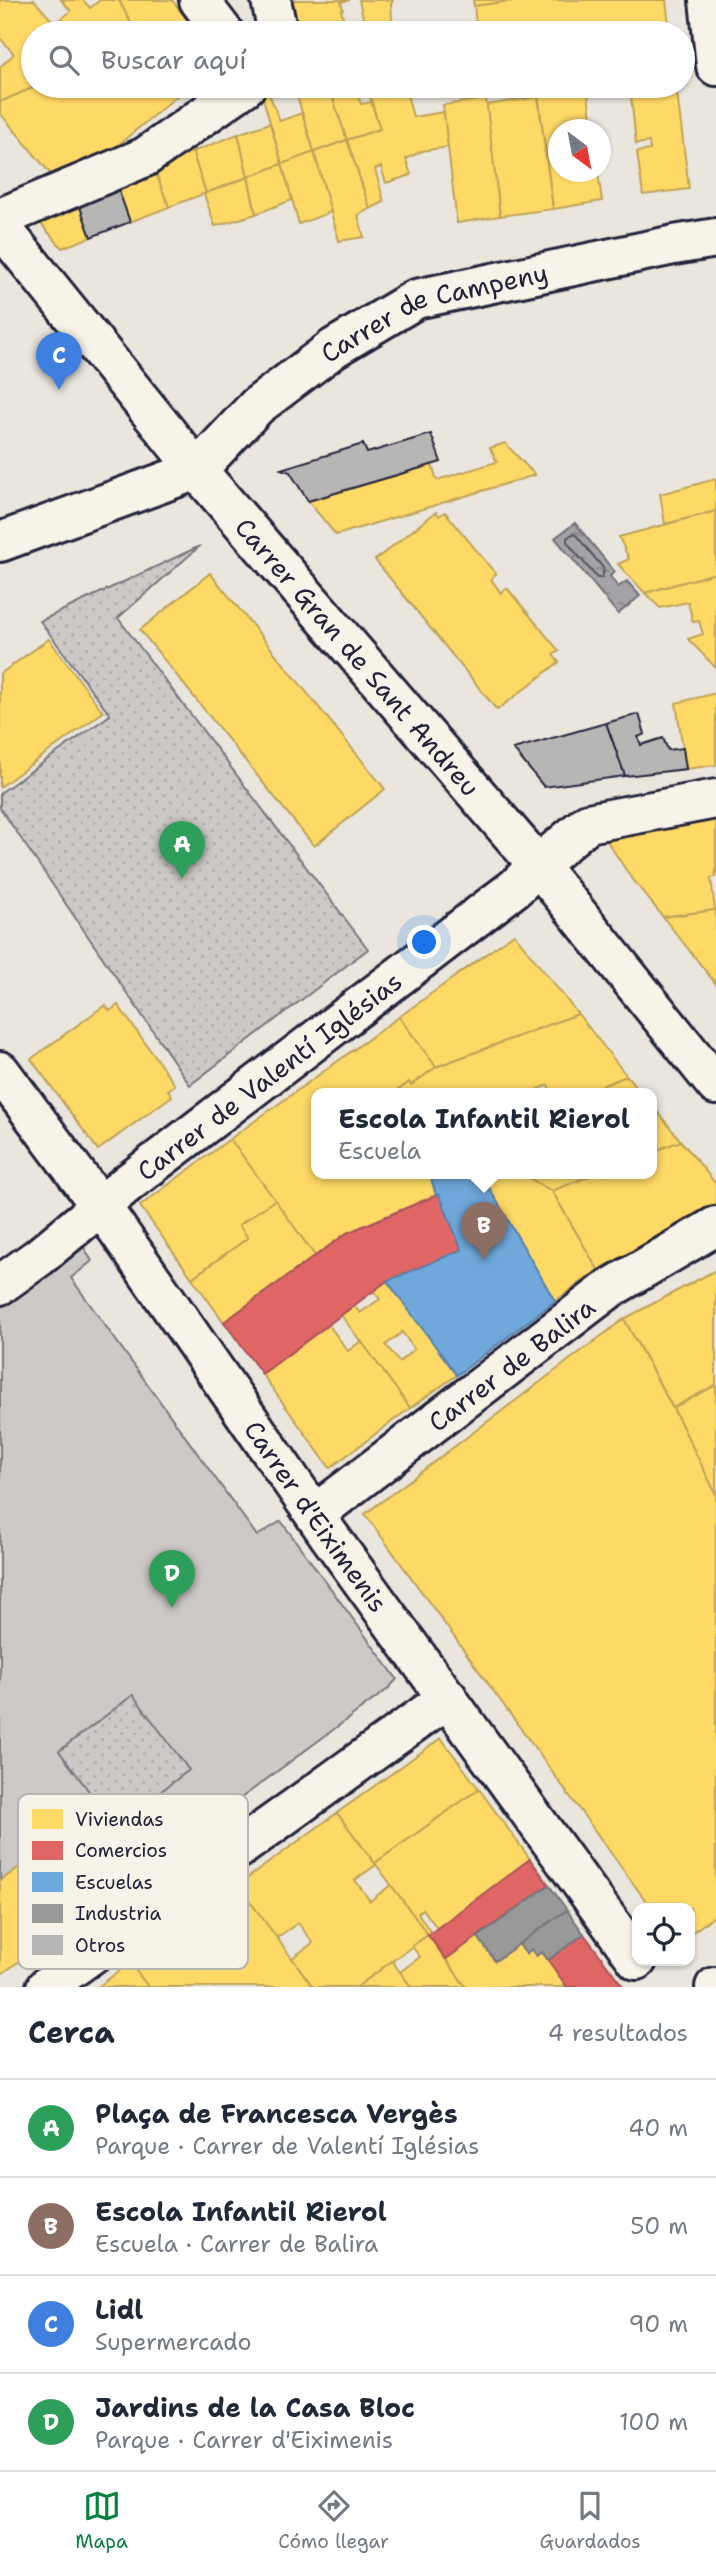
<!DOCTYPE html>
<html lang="es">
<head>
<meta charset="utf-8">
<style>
	body { margin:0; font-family:"Shantell Sans",sans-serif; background:#f2f2f3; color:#1f2937 }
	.controls { position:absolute; right:21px; bottom:21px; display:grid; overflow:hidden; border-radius:14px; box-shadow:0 2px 5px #0004 }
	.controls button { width:63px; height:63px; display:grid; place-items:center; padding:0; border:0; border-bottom:2px solid #e0e1e3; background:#fff; color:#1f2937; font:35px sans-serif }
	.compass { position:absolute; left:548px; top:119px; width:63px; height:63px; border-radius:50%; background:#fff; box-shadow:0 2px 5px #0004; rotate:148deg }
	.you { position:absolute; left:425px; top:943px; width:24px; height:24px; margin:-18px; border:5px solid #fff; border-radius:50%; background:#1a73e8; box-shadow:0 0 0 10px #1a73e833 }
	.badge { display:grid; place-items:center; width:46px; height:46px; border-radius:50%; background:#0b8043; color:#fff; font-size:23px; font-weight:700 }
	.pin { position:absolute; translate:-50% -58px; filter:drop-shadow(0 2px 4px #0008) }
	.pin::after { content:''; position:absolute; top:37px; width:24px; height:21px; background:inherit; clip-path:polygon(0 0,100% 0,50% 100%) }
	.popup { position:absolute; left:311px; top:1088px; width:346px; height:91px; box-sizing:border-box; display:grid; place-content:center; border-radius:14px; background:#fff; filter:drop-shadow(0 2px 5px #0005); font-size:23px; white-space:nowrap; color:#747a83 }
	.popup b { font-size:26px; color:#1f2937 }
	.popup::after { content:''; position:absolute; left:50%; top:100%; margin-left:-14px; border:14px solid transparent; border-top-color:#fff }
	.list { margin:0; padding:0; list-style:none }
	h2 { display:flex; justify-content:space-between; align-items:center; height:91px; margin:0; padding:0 28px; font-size:30px }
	h2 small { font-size:23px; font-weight:400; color:#747a83 }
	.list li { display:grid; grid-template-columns:46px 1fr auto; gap:21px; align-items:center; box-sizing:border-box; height:98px; padding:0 28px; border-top:2px solid #e0e1e3 }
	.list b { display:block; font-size:26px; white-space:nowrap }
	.list p { margin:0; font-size:23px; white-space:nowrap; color:#747a83 }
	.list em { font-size:23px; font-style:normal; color:#747a83 }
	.icon { flex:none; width:38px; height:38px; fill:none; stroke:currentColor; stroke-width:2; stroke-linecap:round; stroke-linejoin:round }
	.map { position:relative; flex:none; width:716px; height:1987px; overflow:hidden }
	.search { position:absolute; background:#fff; box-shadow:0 2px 5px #0004; left:21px; right:21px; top:21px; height:77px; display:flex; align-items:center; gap:18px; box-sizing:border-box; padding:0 24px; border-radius:38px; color:#747a83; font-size:26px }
	.sheet { height:483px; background:#fff }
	nav { display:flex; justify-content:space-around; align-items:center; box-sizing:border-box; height:98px; border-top:2px solid #e0e1e3; background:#fff; font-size:19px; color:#747a83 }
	nav a { display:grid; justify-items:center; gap:4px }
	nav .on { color:#0b8043 }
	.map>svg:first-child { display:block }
	.green { fill:#cdc9c6; stroke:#787680; stroke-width:2 }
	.park { fill:url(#park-dots); stroke:#787680; stroke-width:2 }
	.water { fill:url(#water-ripples); stroke:#716f7b; stroke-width:2 }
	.homes { fill:#ffd966; stroke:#bda259; stroke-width:2; fill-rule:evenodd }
	.shops { fill:#e06666; stroke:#a75259; stroke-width:2 }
	.schools { fill:#6fa8dc; stroke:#5880ac; stroke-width:2 }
	.industry { fill:#999; stroke:#75757d; stroke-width:2 }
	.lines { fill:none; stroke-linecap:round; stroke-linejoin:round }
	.shore { stroke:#575666; stroke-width:2 }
	.building { fill:#b8b6b5; stroke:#22223b; stroke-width:2 }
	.minor-casing { stroke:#22223b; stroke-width:44 }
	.minor { stroke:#f7f3e8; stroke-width:38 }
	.labels { text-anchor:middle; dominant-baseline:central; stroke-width:7; stroke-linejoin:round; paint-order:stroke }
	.street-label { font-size:26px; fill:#22223b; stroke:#f7f3e8 }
	.key { fill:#f7f3e8; stroke:#b7b4b4; stroke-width:2 }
	.key-label { font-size:19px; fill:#22223b }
</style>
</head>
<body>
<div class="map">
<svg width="716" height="1987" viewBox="0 0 716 1987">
	<defs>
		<pattern id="park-dots" width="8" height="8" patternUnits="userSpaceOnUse" patternTransform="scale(1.75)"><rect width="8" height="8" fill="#cdc9c6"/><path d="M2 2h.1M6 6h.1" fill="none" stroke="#b0acab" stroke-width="1.8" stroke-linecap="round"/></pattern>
		<pattern id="water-ripples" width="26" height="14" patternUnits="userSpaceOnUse" patternTransform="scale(1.75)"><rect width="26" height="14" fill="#a6a3a6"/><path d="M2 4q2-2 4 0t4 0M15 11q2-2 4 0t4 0" fill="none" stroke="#878488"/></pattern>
	</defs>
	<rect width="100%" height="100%" fill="#eae6de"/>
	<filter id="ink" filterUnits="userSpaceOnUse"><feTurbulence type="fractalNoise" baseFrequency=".0143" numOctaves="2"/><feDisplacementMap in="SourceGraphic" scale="14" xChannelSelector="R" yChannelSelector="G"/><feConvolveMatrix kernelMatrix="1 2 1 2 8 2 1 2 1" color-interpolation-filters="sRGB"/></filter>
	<g filter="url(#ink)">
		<!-- green -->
		<path class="green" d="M83,1246L92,1261L71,1278L257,1536L281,1521L397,1679L388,1689L85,1914L41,1852L0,1881V1306Z"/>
		<!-- park -->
		<g class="park">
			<path d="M200,546L118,618L368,949L190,1085L0,808V793L110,715L40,621Z"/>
			<path d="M133,1695L189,1770L115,1826L59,1751Z"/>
		</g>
		<!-- water -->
		<path class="water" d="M575,523L615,572L610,576L618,587L627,581L640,596L618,614L555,538Z"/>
		<!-- homes -->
		<g class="homes">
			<path d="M0,0H34L55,24L71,11L61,0H83L90,8L100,0H119L136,33H113L104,24L93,33H33V86H37L0,102V67L14,54L0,38Z"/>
			<path d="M119,0H172L197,33H136Z"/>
			<path d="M290,0H350L341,2L343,9L341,10L347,33H297Z"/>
			<path d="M359,0H393L391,4L393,33H368L366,31Z"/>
			<path d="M473,0H520L474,6Z"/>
			<path d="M520,0H666L670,33H477L474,6Z"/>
			<path d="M37,86H189L64,190L0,113V102Z"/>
			<path d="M294,86H329L347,140L314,152Z"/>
			<path d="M329,86H355L361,104L371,102L380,129L347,140Z"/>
			<path d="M367,86H405L413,117L444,112L448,147L422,151L406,159L411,175L386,183L381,167L375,169L384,202L370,209L347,140L380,129Z"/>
			<path d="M537,86H587L591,119L574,121L568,130H558V172H598L602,201L553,209Z"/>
			<path d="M630,86H652L653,96L677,93L689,189L643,195L637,152L650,150L649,142L636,144Z"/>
			<path d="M267,89L280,121L302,113L314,152L282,164L261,91Z"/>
			<path d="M538,97L553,209L500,216L486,105Z"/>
			<path d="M486,99L500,216L457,223L443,105Z"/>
			<path d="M270,123L282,164L248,177L238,134Z"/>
			<path d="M238,134L248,177L206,193L192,152Z"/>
			<path d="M347,140L370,209L358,215L364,237L339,241L314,152Z"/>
			<path d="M192,152L206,193L169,207L153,166Z"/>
			<path d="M314,152L331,212L299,224L282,164Z"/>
			<path d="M282,164L292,200L256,214L248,177Z"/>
			<path d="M153,166L169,207L130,222L115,180Z"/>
			<path d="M248,177L256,214L215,226L204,194Z"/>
			<path d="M76,196L91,237L62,248L35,217Z"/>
			<path d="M505,443L535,475L336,535L308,501L432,465L437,480L497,462L490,448Z"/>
			<path d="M716,479V511L665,524L660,494Z"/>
			<path d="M716,511V573L645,593L618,564L629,559L619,537Z"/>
			<path d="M436,512L439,516L445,512L496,574L491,579L501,593L507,588L559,651L553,655L559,662L497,710L375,560Z"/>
			<path d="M210,573L385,789L314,846L140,630Z"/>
			<path d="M716,573V668L688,639L703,634L699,621L693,622L688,602L660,608L645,593Z"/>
			<path d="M49,639L103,712L0,787V674Z"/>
			<path d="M716,693V765L686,769L676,703Z"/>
			<path d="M716,820V877L711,878L715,910L663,917L630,876L603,835Z"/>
			<path d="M715,910H716V984L663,917Z"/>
			<path d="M514,934L578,1014L436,1067L399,1017Z"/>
			<path d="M105,1005L110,1011L118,1005L175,1085L168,1090L172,1096L98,1150L31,1059Z"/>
			<path d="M578,1014L627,1076L582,1094H552L548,1085L528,1094H393L409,1082L411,1085L436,1067Z"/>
			<path d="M399,1017L436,1067L411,1085L409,1082L393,1094H316V1174H430L436,1195L347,1233L315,1256L230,1139Z"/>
			<path d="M627,1076L642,1094H582L604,1085Z"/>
			<path d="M652,1105L681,1141L652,1152Z"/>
			<path d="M230,1139L275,1200L239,1225L248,1238L192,1278L140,1206Z"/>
			<path d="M681,1141L716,1184V1207L598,1270L552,1191L594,1174H652V1152Z"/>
			<path d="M481,1174H522L552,1191L598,1270L555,1301Z"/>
			<path d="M522,1174H594L552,1191Z"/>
			<path d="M275,1200L315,1256L224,1322L192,1278L248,1238L239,1225Z"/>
			<path d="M716,1270V1385L673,1408L624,1319Z"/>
			<path d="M387,1281L457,1375L410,1408L341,1315L354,1306L360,1313L380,1299L373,1291ZM402,1332L414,1349L399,1362L386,1345Z"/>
			<path d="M624,1319L695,1449L716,1494V1915L690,1934V1908H651L365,1514Z"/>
			<path d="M328,1324L348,1351L361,1341L410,1408L330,1468L262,1374Z"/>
			<path d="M716,1385V1494L673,1408Z"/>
			<path d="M441,1738L479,1789L375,1863L337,1813Z"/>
			<path d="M479,1789L530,1859L437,1928L423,1909L418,1913L431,1933L428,1935L375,1863Z"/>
			<path d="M337,1813L376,1865L355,1880L370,1901L391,1885L428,1935L357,1987H313L292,1958L313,1943L298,1923L276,1938L238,1885Z"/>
			<path d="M41,1852L85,1914L0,1975V1881Z"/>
			<path d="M238,1885L313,1987H148L130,1963Z"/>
			<path d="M428,1935L443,1956L466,1987H411L400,1972L420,1957L412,1946Z"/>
			<path d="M478,1937L495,1961L519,1944L526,1954L531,1949L536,1956L542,1952L567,1987H466L446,1959Z"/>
			<path d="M392,1961L411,1987H357Z"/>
			<path d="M130,1963L148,1987H98Z"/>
		</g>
		<!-- shops -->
		<g class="shops">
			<path d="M439,1194L462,1250L387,1281L262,1374L224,1322L347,1233Z"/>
			<path d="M530,1859L549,1885L446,1959L428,1935Z"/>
			<path d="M584,1934L622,1985L620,1987H567L548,1960Z"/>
		</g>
		<!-- schools -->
		<path class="schools" d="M430,1174H481L555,1301L457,1375L387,1281L462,1250L439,1194L436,1195Z"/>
		<!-- industry -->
		<g class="industry">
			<path d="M549,1885L567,1910L495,1961L478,1937Z"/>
			<path d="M567,1910L584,1934L548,1960L542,1952L536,1956L531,1949L526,1954L519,1944Z"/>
		</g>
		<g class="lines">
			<!-- shore -->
			<path class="shore" d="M572,534L576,535L604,569L602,578H597L567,542V538Z"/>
		</g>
		<!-- building -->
		<g class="building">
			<path d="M115,180L130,222L91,237L76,196Z"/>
			<path d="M431,434L441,462L308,501L290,472L281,469L363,444L367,453Z"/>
			<path d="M639,714L645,734L638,737L641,745L663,738L668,750L683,748L686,769L625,776L606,723Z"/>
			<path d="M606,723L625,776L544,787L513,749Z"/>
		</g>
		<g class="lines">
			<defs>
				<g id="minor">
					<path d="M199,0L224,33"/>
					<path d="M271,0L278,33"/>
					<path d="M709,0L716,66"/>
					<path d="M0,218L145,157L246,86"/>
					<path id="s1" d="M0,226L197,470L538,865L716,1085"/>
					<path id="s2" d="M0,542L197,470L257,406L334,348L416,299L674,245L716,238"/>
					<path id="s3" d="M0,1071L115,1226L328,1534L637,1960"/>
					<path id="s4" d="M0,1285L39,1257L128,1183L516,887L538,865L588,823L716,799"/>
					<path id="s5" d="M315,1514L609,1289L716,1226"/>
					<path d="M46,1987L448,1698"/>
					<path d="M715,1987H716"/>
				</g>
			</defs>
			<!-- minor casing -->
			<use href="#minor" class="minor-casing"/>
			<!-- minor -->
			<use href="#minor" class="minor"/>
		</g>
	</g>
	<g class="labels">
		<!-- street labels -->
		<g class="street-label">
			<text stroke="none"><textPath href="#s2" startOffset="502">Carrer de Campeny</textPath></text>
			<text stroke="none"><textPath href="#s1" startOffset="560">Carrer Gran de Sant Andreu</textPath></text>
			<text stroke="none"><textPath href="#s4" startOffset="341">Carrer de Valentí Iglésias</textPath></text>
			<text stroke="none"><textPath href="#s5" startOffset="247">Carrer de Balira</textPath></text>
			<text stroke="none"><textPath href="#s3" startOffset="546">Carrer d'Eiximenis</textPath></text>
		</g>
	</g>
	<!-- legend -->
	<rect x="18" y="1794" width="230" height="175" rx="10" class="key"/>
	<rect x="32" y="1809" width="31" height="20" fill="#ffd966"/>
	<rect x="32" y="1841" width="31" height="19" fill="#e06666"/>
	<rect x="32" y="1872" width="31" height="20" fill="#6fa8dc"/>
	<rect x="32" y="1904" width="31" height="19" fill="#999"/>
	<rect x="32" y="1935" width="31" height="20" fill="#b8b6b5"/>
	<g class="key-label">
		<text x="75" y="1826">Viviendas</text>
		<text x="75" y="1857">Comercios</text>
		<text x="75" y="1889">Escuelas</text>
		<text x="75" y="1920">Industria</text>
		<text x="75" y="1952">Otros</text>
	</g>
</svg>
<div class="controls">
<button><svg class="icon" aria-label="locate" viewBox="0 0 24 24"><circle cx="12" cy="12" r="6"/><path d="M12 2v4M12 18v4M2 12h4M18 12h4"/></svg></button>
</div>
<svg class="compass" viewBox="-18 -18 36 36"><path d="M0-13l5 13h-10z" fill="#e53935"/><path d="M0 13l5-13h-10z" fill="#747a83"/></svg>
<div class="you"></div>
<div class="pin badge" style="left:182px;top:879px;background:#2e9e5b">A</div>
<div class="pin badge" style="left:484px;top:1260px;background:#8d6e63">B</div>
<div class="popup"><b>Escola Infantil Rierol</b>Escuela</div>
<div class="pin badge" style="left:59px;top:390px;background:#3f7fe0">C</div>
<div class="pin badge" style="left:172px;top:1608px;background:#2e9e5b">D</div>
<div class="search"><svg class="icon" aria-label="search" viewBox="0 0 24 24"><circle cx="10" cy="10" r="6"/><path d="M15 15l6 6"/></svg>Buscar aquí</div>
</div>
<section class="sheet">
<h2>Cerca<small>4 resultados</small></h2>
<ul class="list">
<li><span class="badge" style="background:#2e9e5b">A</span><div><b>Plaça de Francesca Vergès</b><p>Parque · Carrer de Valentí Iglésias</p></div><em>40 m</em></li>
<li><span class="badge" style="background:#8d6e63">B</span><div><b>Escola Infantil Rierol</b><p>Escuela · Carrer de Balira</p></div><em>50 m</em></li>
<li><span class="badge" style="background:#3f7fe0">C</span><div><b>Lidl</b><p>Supermercado</p></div><em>90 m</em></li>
<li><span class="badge" style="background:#2e9e5b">D</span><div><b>Jardins de la Casa Bloc</b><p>Parque · Carrer d'Eiximenis</p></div><em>100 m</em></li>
</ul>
</section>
<nav>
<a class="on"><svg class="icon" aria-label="map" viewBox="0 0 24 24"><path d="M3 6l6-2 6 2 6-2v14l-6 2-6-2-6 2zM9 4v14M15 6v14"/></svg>Mapa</a>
<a><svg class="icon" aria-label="directions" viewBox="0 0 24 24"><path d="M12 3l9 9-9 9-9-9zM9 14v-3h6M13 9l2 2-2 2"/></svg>Cómo llegar</a>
<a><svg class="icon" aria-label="saved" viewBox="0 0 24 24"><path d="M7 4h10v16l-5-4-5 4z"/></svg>Guardados</a>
</nav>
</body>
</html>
